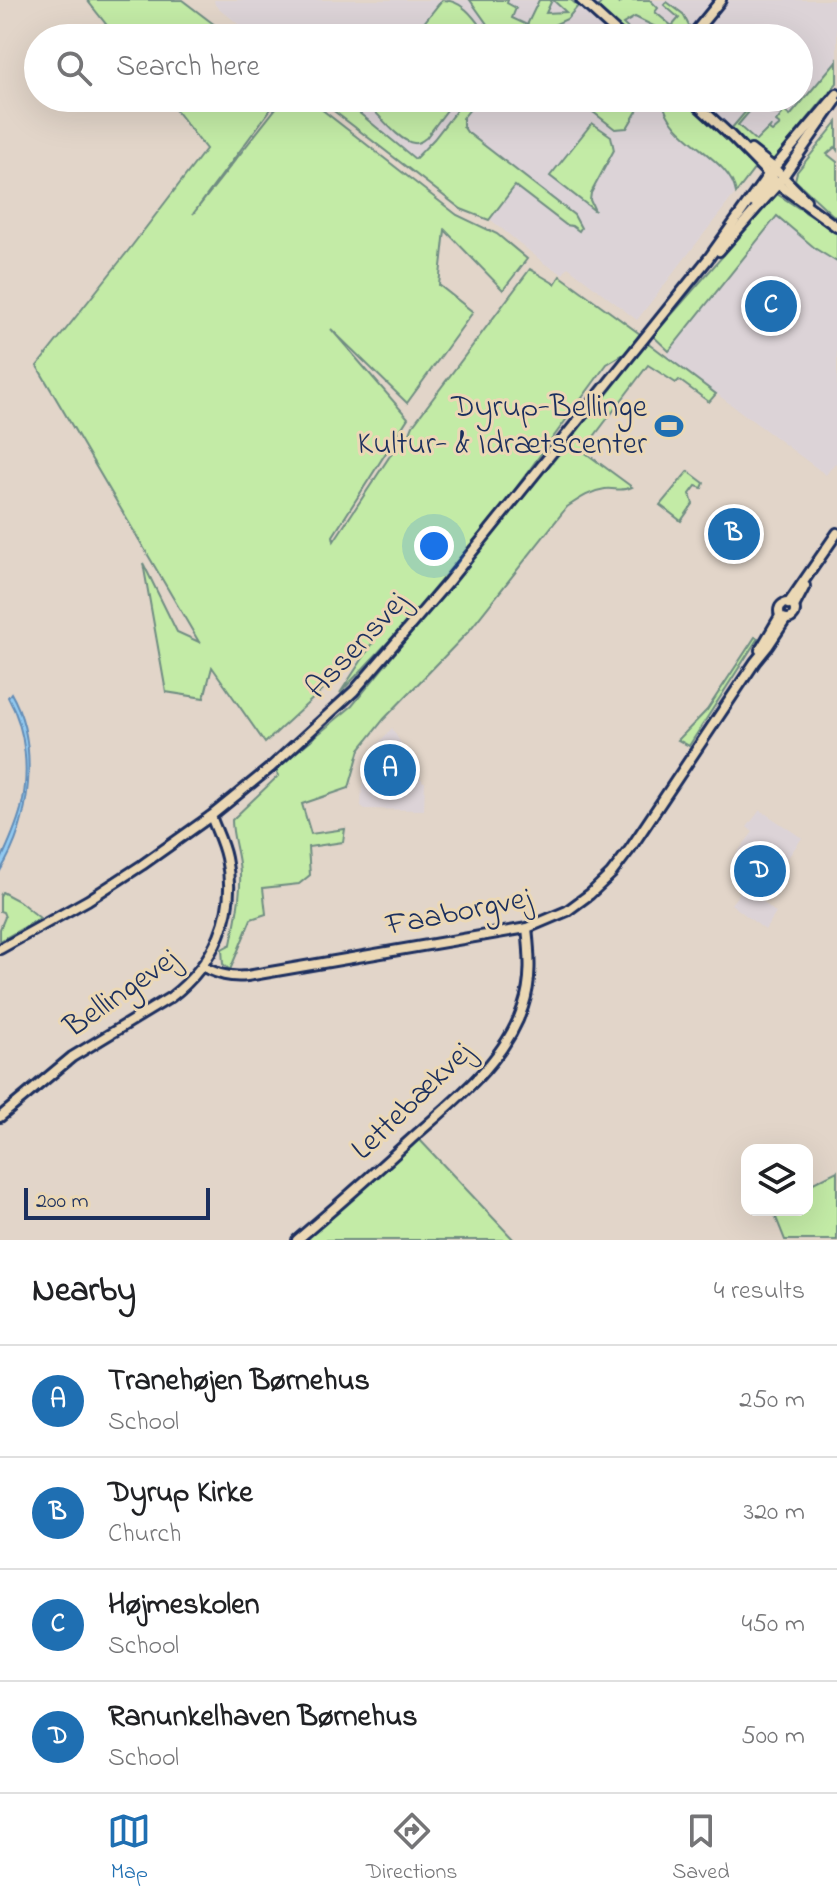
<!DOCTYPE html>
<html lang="en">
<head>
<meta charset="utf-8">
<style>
	body { margin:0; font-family:"Indie Flower",sans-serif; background:#f2f2f2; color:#202124 }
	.controls { position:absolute; right:24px; bottom:24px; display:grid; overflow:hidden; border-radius:16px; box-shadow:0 8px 32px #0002 }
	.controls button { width:72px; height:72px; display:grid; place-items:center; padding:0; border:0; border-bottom:2px solid #e0e0e0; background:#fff; color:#202124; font:40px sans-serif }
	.scale { position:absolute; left:24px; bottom:20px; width:186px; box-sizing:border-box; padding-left:8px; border:4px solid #1b2f5e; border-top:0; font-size:22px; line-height:28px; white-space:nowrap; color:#1b2f5e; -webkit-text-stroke:6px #ebd8b5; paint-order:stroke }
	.you { position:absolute; left:434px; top:546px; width:28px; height:28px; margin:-20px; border:6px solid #fff; border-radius:50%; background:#1a73e8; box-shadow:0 0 0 12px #1a73e833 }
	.badge { display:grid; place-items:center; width:52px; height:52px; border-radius:50%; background:#1f6fb2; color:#fff; font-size:26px; font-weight:700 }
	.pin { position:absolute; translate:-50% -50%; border:4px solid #fff; box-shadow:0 2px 8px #0006 }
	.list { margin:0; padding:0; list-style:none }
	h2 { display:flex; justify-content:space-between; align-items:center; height:104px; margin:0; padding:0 32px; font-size:34px }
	h2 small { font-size:26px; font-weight:400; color:#757577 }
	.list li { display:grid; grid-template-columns:52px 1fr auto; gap:24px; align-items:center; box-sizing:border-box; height:112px; padding:0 32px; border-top:2px solid #e0e0e0 }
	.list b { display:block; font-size:30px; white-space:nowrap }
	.list p { margin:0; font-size:26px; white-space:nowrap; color:#757577 }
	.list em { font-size:26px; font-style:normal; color:#757577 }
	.icon { flex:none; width:44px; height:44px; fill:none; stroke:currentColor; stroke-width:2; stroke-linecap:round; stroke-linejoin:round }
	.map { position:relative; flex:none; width:837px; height:1240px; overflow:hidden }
	.search { position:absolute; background:#fff; box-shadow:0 8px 32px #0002; left:24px; right:24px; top:24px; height:88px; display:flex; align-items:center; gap:20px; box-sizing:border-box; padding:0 28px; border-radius:44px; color:#757577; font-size:30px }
	.sheet { height:552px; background:#fff }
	nav { display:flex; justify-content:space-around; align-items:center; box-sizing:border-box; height:112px; border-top:2px solid #e0e0e0; background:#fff; font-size:22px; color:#757577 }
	nav a { display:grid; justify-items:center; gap:4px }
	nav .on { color:#1f6fb2 }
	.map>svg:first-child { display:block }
	.built { fill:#dcd3d7 }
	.green { fill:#c3eba6; stroke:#6f8d82; stroke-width:2 }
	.water { fill:#92caf1; stroke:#628cb6; stroke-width:2 }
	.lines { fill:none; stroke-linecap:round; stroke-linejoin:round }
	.secondary-casing { stroke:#1b2f5e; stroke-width:14 }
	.secondary { stroke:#ebd8b5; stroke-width:8 }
	.labels { text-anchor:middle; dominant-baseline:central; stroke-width:6; stroke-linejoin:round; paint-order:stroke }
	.poi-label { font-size:32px; fill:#1b2f5e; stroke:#ebd8b5; text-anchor:end }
	.street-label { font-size:32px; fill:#1b2f5e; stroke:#ebd8b5 }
</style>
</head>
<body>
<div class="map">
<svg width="837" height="1240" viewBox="0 0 837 1240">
	<rect width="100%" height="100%" fill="#e2d5c9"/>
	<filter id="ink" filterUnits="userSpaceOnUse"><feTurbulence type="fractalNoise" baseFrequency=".0125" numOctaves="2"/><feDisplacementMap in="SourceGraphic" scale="16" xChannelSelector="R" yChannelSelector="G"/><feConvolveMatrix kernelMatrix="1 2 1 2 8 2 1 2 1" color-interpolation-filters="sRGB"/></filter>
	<g filter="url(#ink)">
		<!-- built -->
		<g class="built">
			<path d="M214,0H837V60L819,82L772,158L755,168L637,320L568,267L563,274L545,264L341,98H799V38H255L215,5Z"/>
			<path d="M777,216L815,248L837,262V465L835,463L826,475L667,357L669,351Z"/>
			<path d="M392,728L423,782H425L424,810L365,809L361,806L362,785L366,766L375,747Z"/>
			<path d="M760,810L802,838L759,898L776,913L765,930L731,904L750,880L731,861L753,832L747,827Z"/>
		</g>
		<!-- green -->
		<g class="green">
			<path d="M87,0H182L232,38H117Z"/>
			<path d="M442,0C465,0 476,21 489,38H412Z"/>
			<path d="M470,0H508L507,3L516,8L512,18L527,25L539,0H552L546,13L566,12L553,0H571L578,6L567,19L525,38H497Z"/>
			<path d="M603,0H615L619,4L623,0H650L658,8L655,12L672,26L679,18L664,5L667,2L683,14L691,30L685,38H666L662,30L635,17L623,24L638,38H629L608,19L598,7Z"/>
			<path d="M837,60V83L786,145L788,148L778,160C760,161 744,141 731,129L747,110L749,112L738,125L756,141L771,126L769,130L772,132L780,125L776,122L782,114L765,98H769L790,116Z"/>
			<path d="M166,98H279L193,214L284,98H307L457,215L497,234L527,259L503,290L445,230L439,285L473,312L407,403L331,329L408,418L333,536L334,541L405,433L404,448L413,425L530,269L555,284L560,276L562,277L640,334L627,352L607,364L505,503L405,624L340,693L373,643L265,743L212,667L204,698L166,692L143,563L177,632L199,642L37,366L128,251L206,149Z"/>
			<path d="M317,98H341L415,159L434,139L466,98H479L463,118V126L467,132L574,215L581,228L579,231L572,226L566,225L515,186L489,220L461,209Z"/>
			<path d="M366,98H456L426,138C421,141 420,144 414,143C398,142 376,110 364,101Z"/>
			<path d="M575,98H648L640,106L627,128L615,129Z"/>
			<path d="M662,98H681L717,130L755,168L736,193C730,156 667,140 662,98Z"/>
			<path d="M837,122V150L835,147L827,154L837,162V219L795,180L797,172Z"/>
			<path d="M592,123L611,136L614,150L591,193L590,200L595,211L550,176Z"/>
			<path d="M777,194L837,233V262L816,249L777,216L669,351L653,336Z"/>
			<path d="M647,342L716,394L709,402L679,380L676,383L648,365L583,451L632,487C622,492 615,488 605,489C590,491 579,499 567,507L468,632L384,719L360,749L349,788L302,804L311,834L345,829L343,842L308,847L310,875L299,884L263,888L266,914L251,919L230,970L223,964L222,949L231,944C236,918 243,889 239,863C237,848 232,835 232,820L278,776L276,769L352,706Z"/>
			<path d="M688,471L704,483L702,488L696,486L690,494L693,504L681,521L660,505Z"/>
			<path d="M755,637L758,638L689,746L678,740L707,710Z"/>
			<path d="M2,892L19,901L40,918L0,941V929L5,917L3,912L0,911V896Z"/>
			<path d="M419,1139L514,1240H302Z"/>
			<path d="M837,1171V1240H785L773,1210H807V1186Z"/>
		</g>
		<!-- water -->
		<path class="water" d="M11,693C40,744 31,822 0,871V862C8,845 16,827 21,809C30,773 26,729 8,697Z"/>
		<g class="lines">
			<defs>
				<g id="secondary">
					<path d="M581,0L623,38"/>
					<path d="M690,38L721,0"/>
					<path d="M690,98L731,136L778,184L837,227"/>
					<path d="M751,150L774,168L806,200"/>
					<path d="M754,203L772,180L773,175"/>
					<path d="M719,251L778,184L836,101"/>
					<circle cx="787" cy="611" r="8"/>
					<path d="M788,604L837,533"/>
					<path d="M794,607L805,586"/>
					<path d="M760,650L780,616"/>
					<path d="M0,949L88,900L142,865L211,816L270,768L354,691L448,582L708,259L768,175L837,94"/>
					<path d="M203,967C218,974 230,978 247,976L527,928L567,911L590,894L611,874L630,849L755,662L768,646L786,619"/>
					<path d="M0,1117L72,1057L171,997C214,964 238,912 226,858C223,843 216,830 211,816"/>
					<path d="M297,1240C335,1208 372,1175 408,1142C451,1103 504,1064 523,1007C532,981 530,955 527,928"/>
				</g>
			</defs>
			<!-- secondary casing -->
			<use href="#secondary" class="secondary-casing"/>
			<!-- secondary -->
			<use href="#secondary" class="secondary"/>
		</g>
	</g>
	<!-- icons -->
	<defs>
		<symbol id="stadium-bare" viewBox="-9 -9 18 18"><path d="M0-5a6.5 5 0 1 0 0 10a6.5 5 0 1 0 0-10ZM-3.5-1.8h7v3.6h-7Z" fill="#1f6fb2" stroke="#ebd8b5" stroke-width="2.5" paint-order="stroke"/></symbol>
	</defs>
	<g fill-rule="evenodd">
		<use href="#stadium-bare" x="649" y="406" width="40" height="40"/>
	</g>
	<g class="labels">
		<!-- poi labels -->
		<g class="poi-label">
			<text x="647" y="408">Dyrup-Bellinge<tspan x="647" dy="37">Kultur- &amp; Idrætscenter</tspan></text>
		</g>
		<!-- street labels -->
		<g class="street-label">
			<text transform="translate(358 646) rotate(-47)">Assensvej</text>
			<text transform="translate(459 913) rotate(-11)">Faaborgvej</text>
			<text transform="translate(122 994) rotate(-35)">Bellingevej</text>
			<text transform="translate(413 1102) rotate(-44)">Lettebækvej</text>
		</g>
	</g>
</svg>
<div class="controls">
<button><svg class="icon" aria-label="layers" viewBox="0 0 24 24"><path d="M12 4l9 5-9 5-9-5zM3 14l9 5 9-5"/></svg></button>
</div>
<div class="scale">200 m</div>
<div class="you"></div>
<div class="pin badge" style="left:390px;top:770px">A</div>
<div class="pin badge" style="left:734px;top:534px">B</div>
<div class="pin badge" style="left:771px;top:306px">C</div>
<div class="pin badge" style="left:760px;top:871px">D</div>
<div class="search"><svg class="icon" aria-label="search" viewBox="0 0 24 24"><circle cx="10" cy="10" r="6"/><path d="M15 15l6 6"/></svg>Search here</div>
</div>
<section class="sheet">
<h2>Nearby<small>4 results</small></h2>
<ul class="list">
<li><span class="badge">A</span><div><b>Tranehøjen Børnehus</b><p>School</p></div><em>250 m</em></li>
<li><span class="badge">B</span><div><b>Dyrup Kirke</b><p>Church</p></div><em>320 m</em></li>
<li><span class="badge">C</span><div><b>Højmeskolen</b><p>School</p></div><em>450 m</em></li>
<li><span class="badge">D</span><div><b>Ranunkelhaven Børnehus</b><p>School</p></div><em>500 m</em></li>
</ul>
</section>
<nav>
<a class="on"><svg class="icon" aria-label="map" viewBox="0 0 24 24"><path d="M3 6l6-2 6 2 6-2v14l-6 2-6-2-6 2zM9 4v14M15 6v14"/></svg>Map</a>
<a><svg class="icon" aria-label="directions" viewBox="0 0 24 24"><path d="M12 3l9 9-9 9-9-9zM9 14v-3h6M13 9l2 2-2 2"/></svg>Directions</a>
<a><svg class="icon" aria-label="saved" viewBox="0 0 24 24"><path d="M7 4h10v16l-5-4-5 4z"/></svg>Saved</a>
</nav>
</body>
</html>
